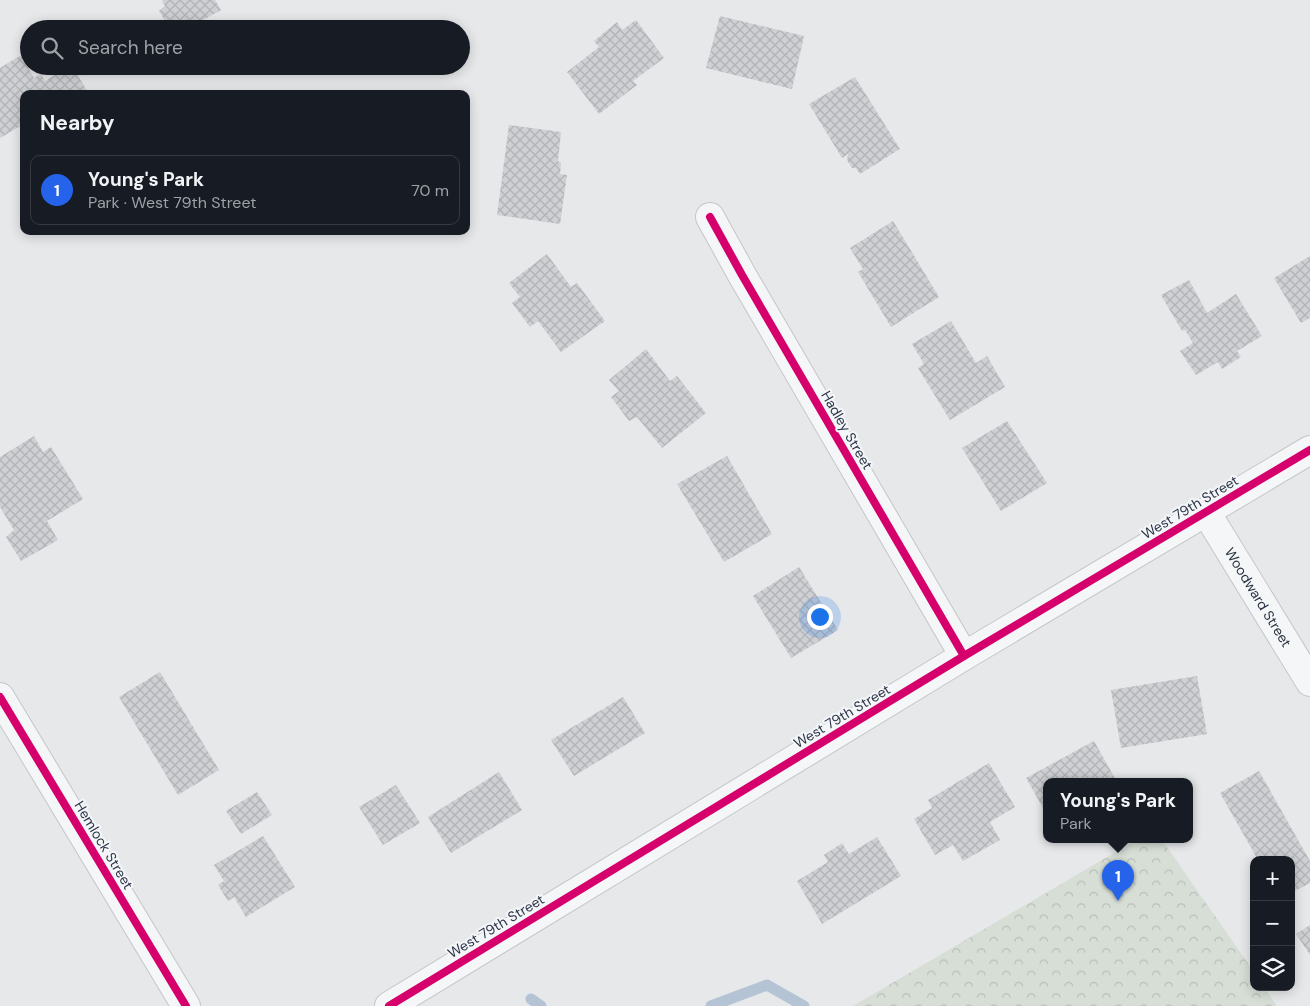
<!DOCTYPE html>
<html lang="en">
<head>
<meta charset="utf-8">
<style>
	body { margin:0; font-family:"DM Sans",sans-serif; background:#242831; color:#f1f3f6 }
	.controls { position:absolute; right:15px; bottom:15px; display:grid; overflow:hidden; border-radius:10px; box-shadow:0 2px 12px #0003 }
	.controls button { width:45px; height:45px; display:grid; place-items:center; padding:0; border:0; border-bottom:1px solid #363941; background:#171b24; color:#f1f3f6; font:25px sans-serif }
	.you { position:absolute; left:819px; top:616px; width:18px; height:18px; margin:-12px; border:4px solid #fff; border-radius:50%; background:#1a73e8; box-shadow:0 0 0 8px #1a73e833 }
	.badge { display:grid; place-items:center; width:32px; height:32px; border-radius:50%; background:#2563eb; color:#fff; font-size:16px; font-weight:700 }
	.pin { position:absolute; translate:-50% -41px; filter:drop-shadow(0 1px 2px #0008) }
	.pin::after { content:''; position:absolute; top:26px; width:18px; height:15px; background:inherit; clip-path:polygon(0 0,100% 0,50% 100%) }
	.popup { position:absolute; left:1043px; top:778px; width:150px; height:65px; box-sizing:border-box; display:grid; place-content:center; border-radius:10px; background:#171b24; filter:drop-shadow(0 1px 4px #0005); font-size:16px; white-space:nowrap; color:#9ea1a6 }
	.popup b { font-size:19px; color:#f1f3f6 }
	.popup::after { content:''; position:absolute; left:50%; top:100%; margin-left:-10px; border:10px solid transparent; border-top-color:#171b24 }
	.list { margin:0; padding:0; list-style:none }
	h2 { display:flex; justify-content:space-between; align-items:center; height:65px; margin:0; padding:0 20px; font-size:21px }
	h2 small { font-size:16px; font-weight:400; color:#9ea1a6 }
	.list li { display:grid; grid-template-columns:32px 1fr auto; gap:15px; align-items:center; box-sizing:border-box; height:70px; margin:0 10px 10px; padding:0 10px; border:1px solid #363941; border-radius:10px }
	.list b { display:block; font-size:19px; white-space:nowrap }
	.list p { margin:0; font-size:16px; white-space:nowrap; color:#9ea1a6 }
	.list em { font-size:16px; font-style:normal; color:#9ea1a6 }
	.icon { flex:none; width:28px; height:28px; fill:none; stroke:currentColor; stroke-width:2; stroke-linecap:round; stroke-linejoin:round }
	.map { position:relative; flex:none; width:1310px; height:1006px; overflow:hidden }
	.search { position:absolute; background:#171b24; box-shadow:0 2px 12px #0003; left:20px; top:20px; width:450px; height:55px; display:flex; align-items:center; gap:12px; box-sizing:border-box; padding:0 18px; border-radius:28px; color:#9ea1a6; font-size:19px }
	.panel { position:absolute; background:#171b24; box-shadow:0 2px 12px #0003; left:20px; top:90px; width:450px; height:145px; border-radius:10px }
	.map>svg:first-child { display:block }
	.park { fill:url(#park-crowns) }
	.lines { fill:none; stroke-linecap:round; stroke-linejoin:round }
	.stream { stroke:#b4c4d5; stroke-width:11 }
	.building { fill:url(#building-cross-hatch) }
	.minor-casing { stroke:#c4c6c8; stroke-width:30 }
	.tertiary-casing { stroke:#c4c6c8; stroke-width:30 }
	.minor { stroke:#f5f6f7; stroke-width:28 }
	.tertiary { stroke:#f5f6f7; stroke-width:28 }
	.cycleway-casing { stroke:#f4f6f9; stroke-width:11 }
	.cycleway { stroke:#d6006c; stroke-width:8 }
	.labels { text-anchor:middle; dominant-baseline:central; stroke-width:4; stroke-linejoin:round; paint-order:stroke }
	.street-label { font-size:14px; fill:#2b3445; stroke:#f4f6f9 }
</style>
</head>
<body>
<div class="map">
<svg width="1310" height="1006" viewBox="0 0 1310 1006">
	<defs>
		<pattern id="park-crowns" width="20" height="18" patternUnits="userSpaceOnUse" patternTransform="scale(1.25)"><rect width="20" height="18" fill="#d6ded6"/><path d="M2 6a3 3 0 1 1 6 0M12 15a3 3 0 1 1 6 0" fill="none" stroke="#b8bfb9"/></pattern>
		<pattern id="building-cross-hatch" width="8" height="8" patternUnits="userSpaceOnUse" patternTransform="scale(1.25)"><rect width="8" height="8" fill="#ced0d3"/><path d="M0 0l8 8M0 8l8-8" fill="none" stroke="#b1b3b6"/></pattern>
	</defs>
	<rect width="100%" height="100%" fill="#e6e8ea"/>
	<!-- park -->
	<path class="park" d="M1136,840H1162L1254,972V987H1264L1277,1006H853Z"/>
	<g class="lines">
		<!-- stream -->
		<g class="stream">
			<path d="M531,999L541,1006"/>
			<path d="M711,1006L767,985L804,1006"/>
		</g>
	</g>
	<!-- building -->
	<g class="building">
		<path d="M162,0H215L221,10L187,29H170L159,11L165,6Z"/>
		<path d="M720,16L804,36L792,89L706,68Z"/>
		<path d="M636,20L664,58L633,81L637,85L599,114L567,72L599,47L594,41L617,22L622,30Z"/>
		<path d="M21,55L34,78L41,74L45,81L69,66H72L89,94H24V124L0,138V68Z"/>
		<path d="M855,77L900,149L860,174L856,168H852L847,160L848,154L842,158L809,104Z"/>
		<path d="M509,125L561,132L558,161L561,163L560,174L567,175L560,224L497,215Z"/>
		<path d="M893,221L939,297L891,327L858,272L863,269L850,248Z"/>
		<path d="M547,254L571,287L577,283L605,321L561,352L538,321L530,327L512,303L520,297L509,283Z"/>
		<path d="M1310,256V318L1301,323L1274,278Z"/>
		<path d="M1189,280L1207,313L1236,294L1262,336L1237,351L1241,357L1222,369L1218,362L1196,375L1180,351L1193,343L1185,330L1182,331L1161,295Z"/>
		<path d="M951,321L976,363L987,356L1005,387L950,420L918,368L924,364L912,344Z"/>
		<path d="M646,349L670,381L677,376L706,413L662,448L637,417L629,421L611,397L619,391L609,380Z"/>
		<path d="M1007,421L1047,483L1001,511L962,448Z"/>
		<path d="M34,436L43,452L51,447L83,499L47,521L58,540L21,561L6,537L14,530L0,507V457Z"/>
		<path d="M727,456L772,534L724,562L677,484Z"/>
		<path d="M799,567L838,630L791,658L753,596Z"/>
		<path d="M160,672L219,770L178,795L119,697Z"/>
		<path d="M1197,676L1207,734L1121,748L1111,690Z"/>
		<path d="M623,697L645,733L574,776L551,740Z"/>
		<path d="M1094,741L1117,782H1047V815L1026,778Z"/>
		<path d="M989,763L1015,807L990,822L1000,840L963,861L953,845L935,855L914,819L932,808L928,800Z"/>
		<path d="M1259,771L1310,861V883L1291,893V860H1258L1220,793Z"/>
		<path d="M499,772L522,810L451,853L428,817Z"/>
		<path d="M396,785L420,823L383,845L359,807Z"/>
		<path d="M257,792L272,815L241,834L226,811Z"/>
		<path d="M263,836L295,887L246,917L234,897L228,901L218,885L224,881L214,865Z"/>
		<path d="M877,837L901,876L822,924L797,881L828,862L824,855L842,843L849,854Z"/>
		<path d="M1310,925V955L1296,934Z"/>
	</g>
	<g class="lines">
		<defs>
			<g id="minor">
				<path d="M710,217L742,275L964,656"/>
				<path id="s1" d="M1206,512L1310,682"/>
				<path d="M0,697L186,1006"/>
			</g>
			<path id="tertiary" d="M389,1006L964,656L1310,450"/>
		</defs>
		<!-- minor casing -->
		<use href="#minor" class="minor-casing"/>
		<!-- tertiary casing -->
		<use href="#tertiary" class="tertiary-casing"/>
		<!-- minor -->
		<use href="#minor" class="minor"/>
		<!-- tertiary -->
		<use href="#tertiary" class="tertiary"/>
		<defs>
			<g id="cycleway">
				<path d="M710,217L742,275L964,656"/>
				<path d="M0,697L186,1006"/>
				<path d="M389,1006L964,656L1310,450"/>
			</g>
		</defs>
		<!-- cycleway casing -->
		<use href="#cycleway" class="cycleway-casing"/>
		<!-- cycleway -->
		<use href="#cycleway" class="cycleway"/>
	</g>
	<g class="labels">
		<!-- street labels -->
		<g class="street-label">
			<text transform="translate(847 430) rotate(60)">Hadley Street</text>
			<text transform="translate(1190 507) rotate(-31)">West 79th Street</text>
			<text stroke="none"><textPath href="#s1" startOffset="100">Woodward Street</textPath></text>
			<text transform="translate(842 716) rotate(-31)">West 79th Street</text>
			<text transform="translate(104 845) rotate(59)">Hemlock Street</text>
			<text transform="translate(496 926) rotate(-31)">West 79th Street</text>
		</g>
	</g>
</svg>
<div class="controls">
<button>+</button>
<button>−</button>
<button><svg class="icon" aria-label="layers" viewBox="0 0 24 24"><path d="M12 4l9 5-9 5-9-5zM3 14l9 5 9-5"/></svg></button>
</div>
<div class="you"></div>
<div class="pin badge" style="left:1118px;top:901px">1</div>
<div class="popup"><b>Young's Park</b>Park</div>
<div class="search"><svg class="icon" aria-label="search" viewBox="0 0 24 24"><circle cx="10" cy="10" r="6"/><path d="M15 15l6 6"/></svg>Search here</div>
<section class="panel">
<h2>Nearby<small></small></h2>
<ul class="list">
<li><span class="badge">1</span><div><b>Young's Park</b><p>Park · West 79th Street</p></div><em>70 m</em></li>
</ul>
</section>
</div>
</body>
</html>
